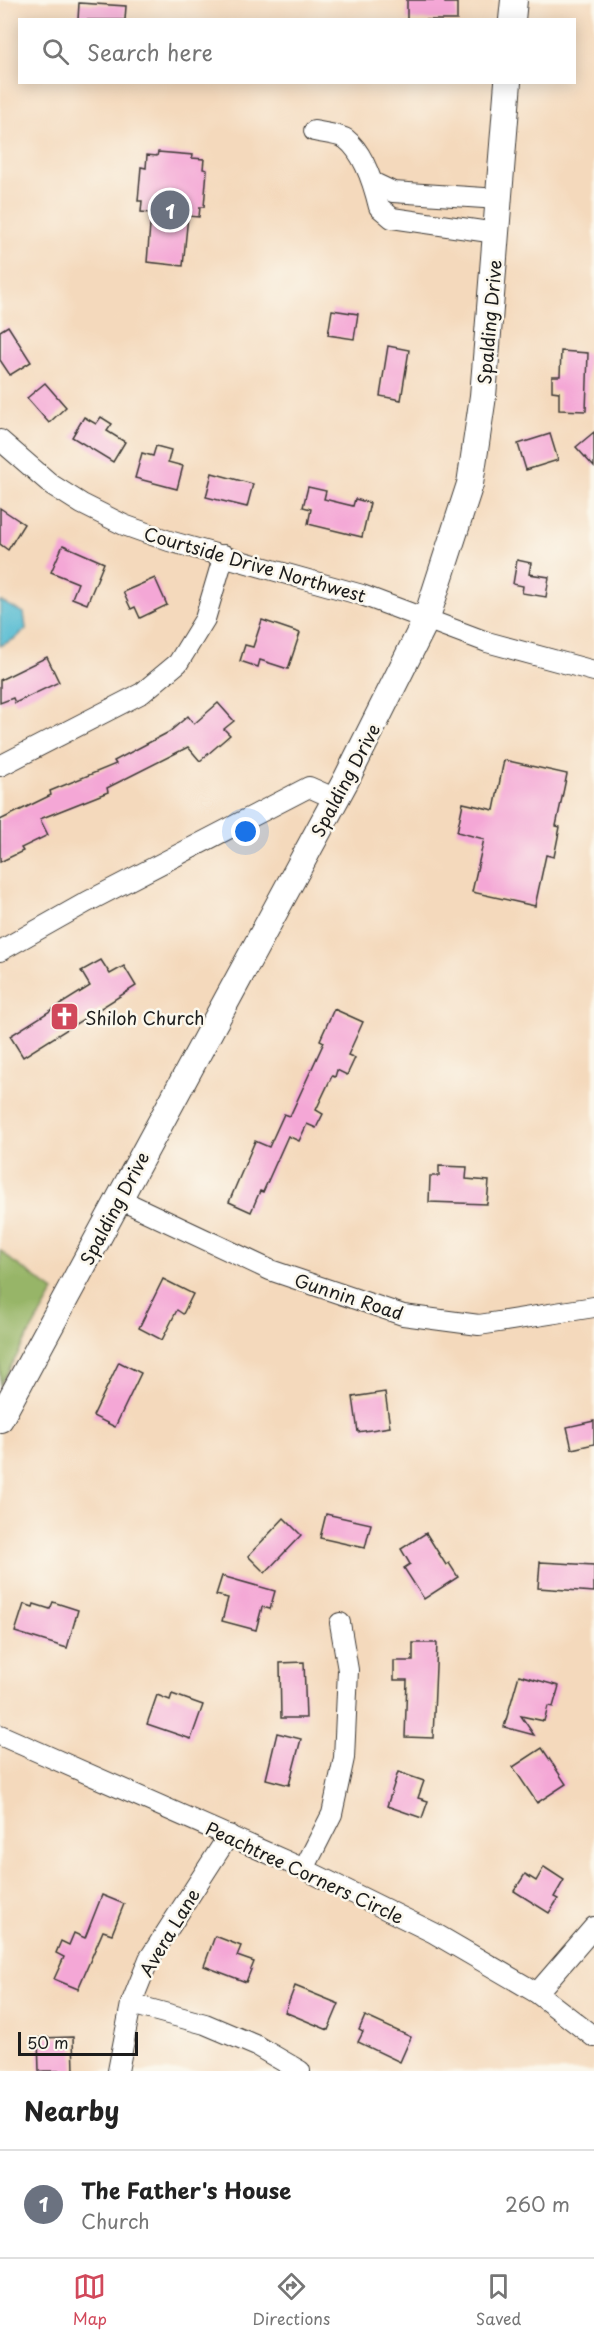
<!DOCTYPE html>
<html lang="en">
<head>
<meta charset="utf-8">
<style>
	body { margin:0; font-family:"Playpen Sans",sans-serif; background:#f2f2f2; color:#222 }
	.scale { position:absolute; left:18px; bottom:15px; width:120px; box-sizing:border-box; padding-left:6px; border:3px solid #1c1c1c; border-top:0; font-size:16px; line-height:21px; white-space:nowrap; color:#1c1c1c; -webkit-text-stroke:4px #fbf7ec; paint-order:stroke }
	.you { position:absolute; left:246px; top:832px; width:21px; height:21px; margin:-15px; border:4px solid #fff; border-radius:50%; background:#1a73e8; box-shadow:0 0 0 9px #1a73e833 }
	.badge { display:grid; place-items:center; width:39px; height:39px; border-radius:50%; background:#d1495b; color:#fff; font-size:20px; font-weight:700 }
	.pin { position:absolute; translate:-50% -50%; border:3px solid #fff; box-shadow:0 2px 6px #0006 }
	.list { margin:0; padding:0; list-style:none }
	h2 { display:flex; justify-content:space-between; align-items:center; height:78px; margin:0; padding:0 24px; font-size:26px }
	h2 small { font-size:20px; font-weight:400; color:#767676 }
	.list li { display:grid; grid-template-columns:39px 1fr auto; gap:18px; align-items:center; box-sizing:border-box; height:108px; padding:0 24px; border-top:2px solid #e0e0e0 }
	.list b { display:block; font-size:22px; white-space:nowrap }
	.list p { margin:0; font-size:20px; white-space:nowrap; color:#767676 }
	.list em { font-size:20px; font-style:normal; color:#767676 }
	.icon { flex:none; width:33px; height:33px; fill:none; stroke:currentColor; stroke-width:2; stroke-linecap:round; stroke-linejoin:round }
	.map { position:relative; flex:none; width:594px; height:2071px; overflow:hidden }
	.search { position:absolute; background:#fff; box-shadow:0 3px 15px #0003; left:18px; right:18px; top:18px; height:66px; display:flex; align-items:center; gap:15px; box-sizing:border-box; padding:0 21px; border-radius:0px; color:#767676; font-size:22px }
	.sheet { height:186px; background:#fff }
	nav { display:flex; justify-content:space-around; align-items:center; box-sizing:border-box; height:84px; border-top:2px solid #e0e0e0; background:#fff; font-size:16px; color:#767676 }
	nav a { display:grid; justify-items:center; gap:3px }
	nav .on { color:#d1495b }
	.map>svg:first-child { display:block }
	.forest { fill:#97b567; stroke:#5a6842; stroke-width:1.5 }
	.water { fill:#54bbd2; stroke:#386c77; stroke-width:1.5 }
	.building { fill:#f4a7d6 }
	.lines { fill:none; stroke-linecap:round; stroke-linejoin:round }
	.minor-casing { stroke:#3c3834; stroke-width:22 }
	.major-casing { stroke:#3c3834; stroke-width:28 }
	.minor { stroke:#fff; stroke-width:20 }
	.major { stroke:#fff; stroke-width:26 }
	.labels { text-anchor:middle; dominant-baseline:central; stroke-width:5; stroke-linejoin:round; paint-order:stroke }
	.street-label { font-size:18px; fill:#1c1c1c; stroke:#fbf7ec }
	.poi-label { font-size:18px; fill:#1c1c1c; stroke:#fbf7ec; text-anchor:start }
</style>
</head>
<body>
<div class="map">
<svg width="594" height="2071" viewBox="0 0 594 2071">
	<rect width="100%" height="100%" fill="#fbf7ec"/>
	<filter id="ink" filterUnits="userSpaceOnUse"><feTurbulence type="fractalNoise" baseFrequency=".0167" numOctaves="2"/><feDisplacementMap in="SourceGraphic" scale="12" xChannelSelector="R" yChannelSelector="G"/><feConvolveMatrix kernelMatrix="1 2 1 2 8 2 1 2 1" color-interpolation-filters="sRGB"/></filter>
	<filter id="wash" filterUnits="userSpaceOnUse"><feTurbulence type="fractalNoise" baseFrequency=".008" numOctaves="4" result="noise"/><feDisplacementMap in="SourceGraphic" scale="24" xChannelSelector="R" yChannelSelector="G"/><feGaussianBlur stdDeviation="1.35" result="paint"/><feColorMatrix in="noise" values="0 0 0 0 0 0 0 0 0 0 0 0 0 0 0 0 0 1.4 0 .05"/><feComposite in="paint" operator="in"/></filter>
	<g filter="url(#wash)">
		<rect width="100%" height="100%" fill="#f4d9bc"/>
		<!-- forest -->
		<path class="forest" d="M0,1250L11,1260L54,1291L0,1385Z"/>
		<!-- water -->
		<path class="water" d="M0,601L24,613L26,629L16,638L0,646Z"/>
		<g id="blocks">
			<!-- building -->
			<g class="building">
				<path d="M407,0H444L445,3H457V20H407Z"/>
				<path d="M79,3L126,6L125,20H78Z"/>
				<path d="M158,152L193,155L192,158L204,159L203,169L207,170L204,207H200L199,217L188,216L183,266L147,262L151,213L141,212L142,201H138L141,167L146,168L147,155L157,156Z"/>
				<path d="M332,310L358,314L354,339L328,335Z"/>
				<path d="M8,326L31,362L10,375L0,360V331Z"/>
				<path d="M388,346L409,350L401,400L380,396Z"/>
				<path d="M561,351L588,353L586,411L559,410V392L552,391V376H560Z"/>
				<path d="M45,383L66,407L49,423L27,398Z"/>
				<path d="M84,417L96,424L101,417L112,424L107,431L125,442L113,462L72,437Z"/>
				<path d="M594,432V467L576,447Z"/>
				<path d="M550,434L558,460L526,470L518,444Z"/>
				<path d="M156,446L171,450L168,462L183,466L177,489L135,478L142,453L153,456Z"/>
				<path d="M212,473L253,484L247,507L206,497Z"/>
				<path d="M308,487L326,491L324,499L353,506L355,499L370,503L362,537L308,524L311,509L303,507Z"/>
				<path d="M0,508L24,524L8,550L0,544Z"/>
				<path d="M63,545L104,563L87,604L72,598L78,583L51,572Z"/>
				<path d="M517,560L531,563L529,574L549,577L546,597L522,593L523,586L513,584Z"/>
				<path d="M155,578L167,605L140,618L135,607L131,609L123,592Z"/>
				<path d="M262,620L300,633L288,669L260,660L258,667L240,661L245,645L253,647Z"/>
				<path d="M47,657L59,682L15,703L13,698L0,703V680Z"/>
				<path d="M218,703L234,721L224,729L230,735L200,761L188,747L107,788L108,792L40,819L48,835L21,848L23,851L0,862V820L51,795L50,791L116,764L114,761L169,732L188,716L194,724Z"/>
				<path d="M504,760L567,774L556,826L560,827L554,857L546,855L535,906L472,892L484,839L457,832L463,803L494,810Z"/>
				<path d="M101,960L110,974L124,966L136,986L23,1057L10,1036L90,986L81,971Z"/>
				<path d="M334,1009L363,1022L348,1055L355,1058L347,1075L337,1070L335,1077L332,1076L316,1110L323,1114L316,1128L307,1124L299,1141L288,1136L263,1192L260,1191L251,1212L229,1202L255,1141L269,1147L284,1114L290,1116L324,1042L320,1040Z"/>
				<path d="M439,1166L467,1167L466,1179L489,1181L487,1204L429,1202L430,1176H439Z"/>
				<path d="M163,1279L193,1294L183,1314L177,1310L162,1340L139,1328Z"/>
				<path d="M119,1362L141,1373L115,1427L93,1416Z"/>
				<path d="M385,1392L390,1427L358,1432L353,1397Z"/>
				<path d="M594,1421V1444L572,1449L567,1427Z"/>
				<path d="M326,1514L371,1524L365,1548L320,1538Z"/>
				<path d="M284,1518L301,1535L265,1573L248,1556Z"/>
				<path d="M426,1533L446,1565L449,1563L458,1577L424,1599L404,1568L410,1564L401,1549Z"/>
				<path d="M540,1562L594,1565V1592L538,1588Z"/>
				<path d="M222,1576L275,1591L270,1609L262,1607L256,1630L222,1621L228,1598L216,1595Z"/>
				<path d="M53,1602L78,1610L67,1648L15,1632L24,1604L33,1607L34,1604L50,1609Z"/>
				<path d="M413,1643H437L433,1738L405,1737L407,1680H394V1661H413Z"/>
				<path d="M304,1662L306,1718H281L280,1663Z"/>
				<path d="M519,1675L559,1686L553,1707L548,1706L544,1721L521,1716L534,1735L504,1727Z"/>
				<path d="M172,1694L203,1705L191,1739L147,1724L157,1695L170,1700Z"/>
				<path d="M277,1733L301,1739L289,1785L266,1779Z"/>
				<path d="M542,1748L566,1784L537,1803L513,1767Z"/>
				<path d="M398,1772L424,1781L418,1798L428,1801L422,1818L387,1806Z"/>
				<path d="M544,1867L564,1880L554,1897L558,1899L549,1913L514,1891L525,1874L536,1881Z"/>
				<path d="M102,1895L124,1904L112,1934L103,1931L78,1989L54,1979L64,1957L56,1953L61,1941L69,1945L74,1933L85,1938Z"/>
				<path d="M215,1936L241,1946L237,1956L254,1962L246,1982L204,1966Z"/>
				<path d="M295,1986L339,2004L328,2030L285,2012Z"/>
				<path d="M365,2016L411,2037L400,2062L358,2042L363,2032L359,2030Z"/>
				<path d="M73,2037L74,2071H39L38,2038Z"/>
			</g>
		</g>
	</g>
	<g filter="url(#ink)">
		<use href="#blocks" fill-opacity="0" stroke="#3c3834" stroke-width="1.5"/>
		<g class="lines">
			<defs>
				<g id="minor">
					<path d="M314,131C323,133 339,134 346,139C364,153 374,186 379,207L392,218L496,233"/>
					<path d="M374,183L393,192L499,199"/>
					<path d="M0,440L52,485L82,504L124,525L169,541L362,595L487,642L594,671"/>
					<path d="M0,766L142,693L178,663L205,619L224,555"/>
					<path d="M0,951L87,902L309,787L336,799"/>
					<path d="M119,1199L270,1270L403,1315L479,1325L594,1307"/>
					<path d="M0,1735L304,1869L434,1933L537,1993L594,2037"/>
					<path d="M304,1869L332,1814L344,1758L348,1670L340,1623"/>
					<path d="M537,1993L594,1927"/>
					<path d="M131,2004L205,2024L257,2046L300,2071"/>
					<path d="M118,2071L131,2004L149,1959L229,1835"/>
				</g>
				<g id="major">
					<path d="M512,20L514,0"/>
					<path d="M0,1419L346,780L426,620L470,484L483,396L508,82"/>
				</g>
			</defs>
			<!-- minor casing -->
			<use href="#minor" class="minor-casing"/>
			<!-- major casing -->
			<use href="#major" class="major-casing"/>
			<!-- minor -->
			<use href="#minor" class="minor"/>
			<!-- major -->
			<use href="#major" class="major"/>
		</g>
	</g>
	<!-- icons -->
	<defs>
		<symbol id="church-square" viewBox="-11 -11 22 22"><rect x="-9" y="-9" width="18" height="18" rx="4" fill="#d1495b" stroke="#fbf7ec"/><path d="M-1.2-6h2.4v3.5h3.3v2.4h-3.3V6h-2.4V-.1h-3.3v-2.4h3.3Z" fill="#fff"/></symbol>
	</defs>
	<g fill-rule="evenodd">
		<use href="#church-square" x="48" y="1000" width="33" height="33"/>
	</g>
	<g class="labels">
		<!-- street labels -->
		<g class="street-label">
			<text transform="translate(489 322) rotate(-85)">Spalding Drive</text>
			<text transform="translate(255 564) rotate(16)">Courtside Drive Northwest</text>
			<text transform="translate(345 780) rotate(-62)">Spalding Drive</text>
			<text transform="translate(114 1208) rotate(-62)">Spalding Drive</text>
			<text transform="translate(349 1296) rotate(18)">Gunnin Road</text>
			<text transform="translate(305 1872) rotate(25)">Peachtree Corners Circle</text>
			<text transform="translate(169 1932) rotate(-59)">Avera Lane</text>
		</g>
		<!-- poi labels -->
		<g class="poi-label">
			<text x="85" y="1017">Shiloh Church</text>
		</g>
	</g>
</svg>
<div class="scale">50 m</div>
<div class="you"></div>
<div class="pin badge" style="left:170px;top:210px;background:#6b7280">1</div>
<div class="search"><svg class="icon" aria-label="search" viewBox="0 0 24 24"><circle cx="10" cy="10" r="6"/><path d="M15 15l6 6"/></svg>Search here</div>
</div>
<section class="sheet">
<h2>Nearby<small></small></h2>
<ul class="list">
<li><span class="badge" style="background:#6b7280">1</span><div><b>The Father's House</b><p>Church</p></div><em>260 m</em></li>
</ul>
</section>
<nav>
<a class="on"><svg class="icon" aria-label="map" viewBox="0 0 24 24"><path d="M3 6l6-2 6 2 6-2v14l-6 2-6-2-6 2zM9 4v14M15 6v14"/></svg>Map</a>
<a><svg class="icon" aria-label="directions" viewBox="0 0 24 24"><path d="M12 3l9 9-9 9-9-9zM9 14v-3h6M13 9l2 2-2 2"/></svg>Directions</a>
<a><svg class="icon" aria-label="saved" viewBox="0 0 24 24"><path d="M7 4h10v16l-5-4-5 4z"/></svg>Saved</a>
</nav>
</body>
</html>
